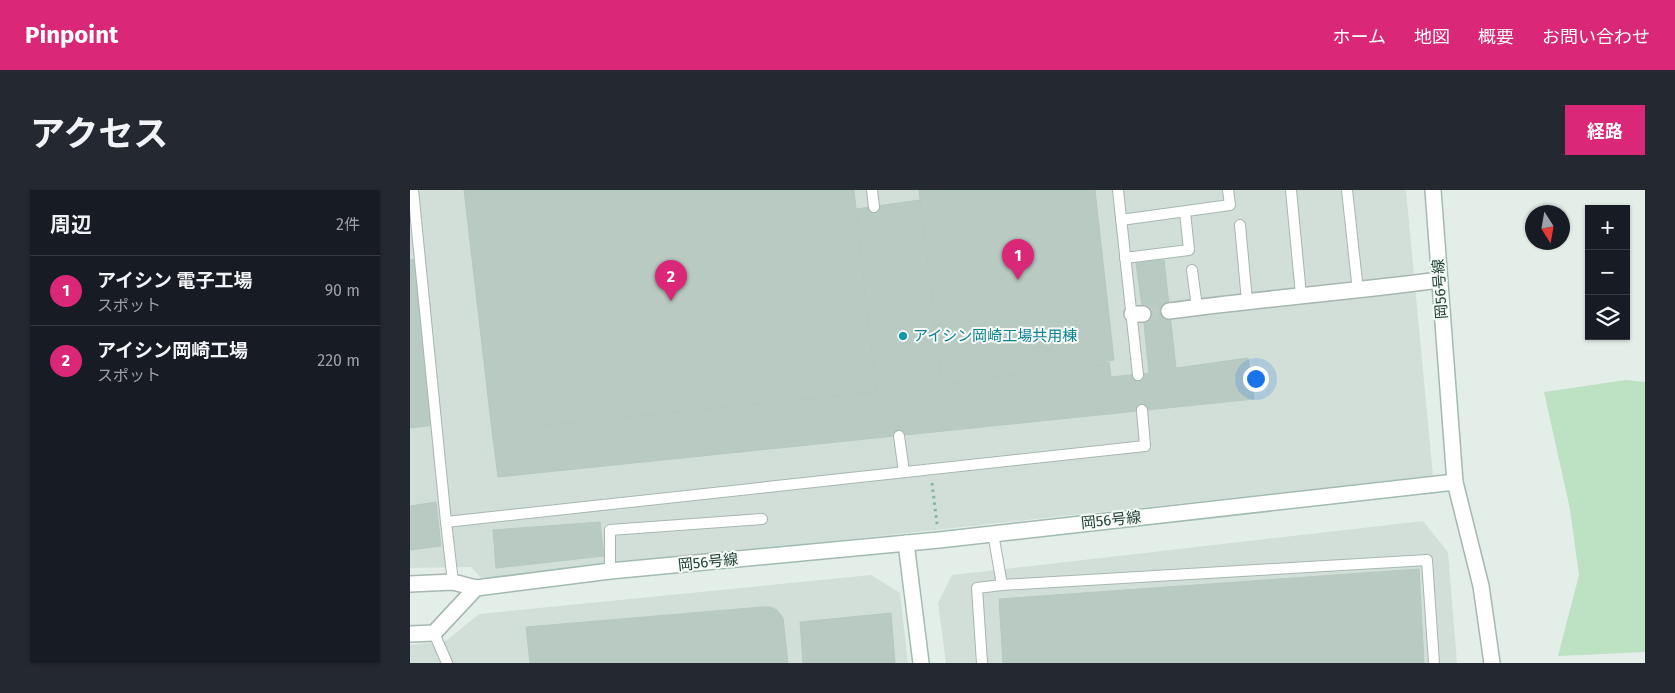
<!DOCTYPE html>
<html lang="ja">
<head>
<meta charset="utf-8">
<style>
	body { margin:0; font-family:"Fira Sans","Noto Sans JP",sans-serif; background:#242831; color:#f1f3f6 }
	.controls { position:absolute; right:15px; top:15px; display:grid; overflow:hidden; border-radius:0px; box-shadow:0 1px 4px #0004 }
	.controls button { width:45px; height:45px; display:grid; place-items:center; padding:0; border:0; border-bottom:1px solid #363941; background:#171b24; color:#f1f3f6; font:25px sans-serif }
	.compass { position:absolute; left:1115px; top:15px; width:45px; height:45px; border-radius:50%; background:#171b24; box-shadow:0 1px 4px #0004; rotate:169deg }
	.you { position:absolute; left:845px; top:188px; width:18px; height:18px; margin:-12px; border:4px solid #fff; border-radius:50%; background:#1a73e8; box-shadow:0 0 0 8px #1a73e833 }
	.badge { display:grid; place-items:center; width:32px; height:32px; border-radius:50%; background:#db2777; color:#fff; font-size:16px; font-weight:700 }
	.pin { position:absolute; translate:-50% -41px; filter:drop-shadow(0 1px 2px #0008) }
	.pin::after { content:''; position:absolute; top:26px; width:18px; height:15px; background:inherit; clip-path:polygon(0 0,100% 0,50% 100%) }
	.list { margin:0; padding:0; list-style:none }
	h2 { display:flex; justify-content:space-between; align-items:center; height:65px; margin:0; padding:0 20px; font-size:21px }
	h2 small { font-size:16px; font-weight:400; color:#9ea1a6 }
	.list li { display:grid; grid-template-columns:32px 1fr auto; gap:15px; align-items:center; box-sizing:border-box; height:70px; padding:0 20px; border-top:1px solid #363941 }
	.list b { display:block; font-size:19px; white-space:nowrap }
	.list p { margin:0; font-size:16px; white-space:nowrap; color:#9ea1a6 }
	.list em { font-size:16px; font-style:normal; color:#9ea1a6 }
	.icon { flex:none; width:28px; height:28px; fill:none; stroke:currentColor; stroke-width:2; stroke-linecap:round; stroke-linejoin:round }
	.map { position:relative; flex:none; width:1235px; height:473px; overflow:hidden; border-radius:0px }
	header { display:flex; align-items:center; gap:30px; box-sizing:border-box; height:70px; padding:0 25px; background:#db2777; color:#fff }
	header strong { font-size:24px }
	nav { display:flex; gap:28px; margin-inline-start:auto; font-size:18px }
	.intro { display:flex; align-items:center; justify-content:space-between; box-sizing:border-box; height:120px; padding:0 30px }
	h1 { margin:0; font-size:35px }
	.button { padding:12px 22px; border-radius:0px; background:#db2777; color:#fff; font-size:18px; font-weight:700 }
	main { display:flex; gap:30px; padding:0 30px }
	aside { flex:1; background:#171b24; border-radius:0px; box-shadow:0 1px 4px #0004 }
	.map>svg:first-child { display:block }
	.built { fill:#d2dfd8 }
	.green { fill:#bce1c3 }
	.building { fill:#b9cac2; stroke:#b6c9bf }
	.lines { fill:none; stroke-linecap:round; stroke-linejoin:round }
	.street-tunnel { stroke:#bdccc5; stroke-width:15; stroke-dasharray:15 8; stroke-linecap:butt }
	.lane-casing { stroke:#a6b7b0; stroke-width:12 }
	.street-casing { stroke:#a6b7b0; stroke-width:18 }
	.secondary-casing { stroke:#a2bbb0; stroke-width:18 }
	.path { stroke:#83b4a1; stroke-width:3; stroke-dasharray:2.5 4; stroke-linecap:butt }
	.lane { stroke:#fff; stroke-width:10 }
	.street { stroke:#fff; stroke-width:15 }
	.secondary { stroke:#fff; stroke-width:15 }
	.culture-dot { fill:#0f9aa8; stroke:#f5faf7; stroke-width:2 }
	.labels { text-anchor:middle; dominant-baseline:central; stroke-width:4; stroke-linejoin:round; paint-order:stroke }
	.street-label { font-size:15px; fill:#224237; stroke:#f5faf7 }
	.culture-label { font-size:15px; fill:#0d838f; stroke:#f5faf7; text-anchor:start }
</style>
</head>
<body>
<header>
<strong>Pinpoint</strong>
<nav><a>ホーム</a><a>地図</a><a>概要</a><a>お問い合わせ</a></nav>
</header>
<div class="intro"><h1>アクセス</h1><a class="button">経路</a></div>
<main>
<aside>
<h2>周辺<small>2件</small></h2>
<ul class="list">
<li><span class="badge">1</span><div><b>アイシン 電子工場</b><p>スポット</p></div><em>90 m</em></li>
<li><span class="badge">2</span><div><b>アイシン岡崎工場</b><p>スポット</p></div><em>220 m</em></li>
</ul>
</aside>
<div class="map">
<svg width="1235" height="473" viewBox="0 0 1235 473">
	<rect width="100%" height="100%" fill="#e4eee9"/>
	<!-- built -->
	<g class="built">
		<path d="M0,0H996L1023,286L72,389L61,377L0,378Z"/>
		<path d="M1013,331L1038,362L1047,473H536L528,413L542,385Z"/>
		<path d="M461,385L490,403L498,473H0V455L36,451L69,424Z"/>
	</g>
	<!-- green -->
	<path class="green" d="M1216,190L1235,192V462L1148,466L1169,385L1160,319L1134,202Z"/>
	<!-- building -->
	<g class="building">
		<path d="M54,0H444L466,202L82,241Z"/>
		<path d="M509,0H685L704,170L532,195Z"/>
		<path d="M510,10L532,195L699,172L701,187L739,183L733,124L726,73L754,70L766,178L838,168L844,209L88,287L82,241L466,202L446,19Z"/>
		<path d="M7,69L26,235L0,238V70Z"/>
		<path d="M26,312L31,356L0,360V316Z"/>
		<path d="M190,332L194,366L86,378L83,340Z"/>
		<path d="M1009,379L1014,473H593L589,409Z"/>
		<path d="M352,417H360L367,420L373,428L378,473H120L116,437Z"/>
		<path d="M481,423L485,473H393L390,432Z"/>
	</g>
	<g class="lines">
		<!-- street-tunnel -->
		<path class="street-tunnel" d="M733,124L759,121"/>
		<defs>
			<g id="lane">
				<path d="M3,0L36,332L43,392"/>
				<path d="M462,0L464,17"/>
				<path d="M708,0L728,185"/>
				<path d="M881,0L891,105"/>
				<path d="M937,0L948,101"/>
				<path d="M711,30L820,15L818,0"/>
				<path d="M830,35L837,111"/>
				<path d="M715,68L779,60L775,22"/>
				<path d="M782,80L787,117"/>
				<path d="M489,246L494,282"/>
				<path d="M36,332L735,256L732,220"/>
				<path d="M583,343L592,395"/>
				<path d="M200,381V340L352,329"/>
				<path d="M24,443L37,473"/>
				<path d="M572,473L567,398L592,395L1017,370L1024,473"/>
			</g>
			<g id="street">
				<path d="M759,121C849,109 939,102 1029,90"/>
				<path d="M722,124H733"/>
				<path d="M1045,292L1071,396L1082,473"/>
				<path d="M0,394L43,392L66,398L24,443L0,444"/>
			</g>
			<g id="secondary">
				<path d="M496,353L511,473"/>
				<path d="M66,398L200,381L529,350L1045,292L1023,0"/>
			</g>
		</defs>
		<!-- lane casing -->
		<use href="#lane" class="lane-casing"/>
		<!-- street casing -->
		<use href="#street" class="street-casing"/>
		<!-- secondary casing -->
		<use href="#secondary" class="secondary-casing"/>
		<!-- path -->
		<path class="path" d="M522,293L527,334"/>
		<!-- lane -->
		<use href="#lane" class="lane"/>
		<!-- street -->
		<use href="#street" class="street"/>
		<!-- secondary -->
		<use href="#secondary" class="secondary"/>
	</g>
	<!-- markers -->
	<circle class="culture-dot" cx="493" cy="146" r="5"/>
	<g class="labels">
		<!-- street labels -->
		<g class="street-label">
			<text transform="translate(1030 99) rotate(-94)">岡56号線</text>
			<text transform="translate(701 330) rotate(-6)">岡56号線</text>
			<text transform="translate(298 372) rotate(-6)">岡56号線</text>
		</g>
		<!-- culture labels -->
		<g class="culture-label">
			<text x="503" y="146">アイシン岡崎工場共用棟</text>
		</g>
	</g>
</svg>
<div class="controls">
<button>+</button>
<button>−</button>
<button><svg class="icon" aria-label="layers" viewBox="0 0 24 24"><path d="M12 4l9 5-9 5-9-5zM3 14l9 5 9-5"/></svg></button>
</div>
<svg class="compass" viewBox="-18 -18 36 36"><path d="M0-13l5 13h-10z" fill="#e53935"/><path d="M0 13l5-13h-10z" fill="#9ea1a6"/></svg>
<div class="you"></div>
<div class="pin badge" style="left:608px;top:90px">1</div>
<div class="pin badge" style="left:261px;top:111px">2</div>
</div>
</main>
</body>
</html>
